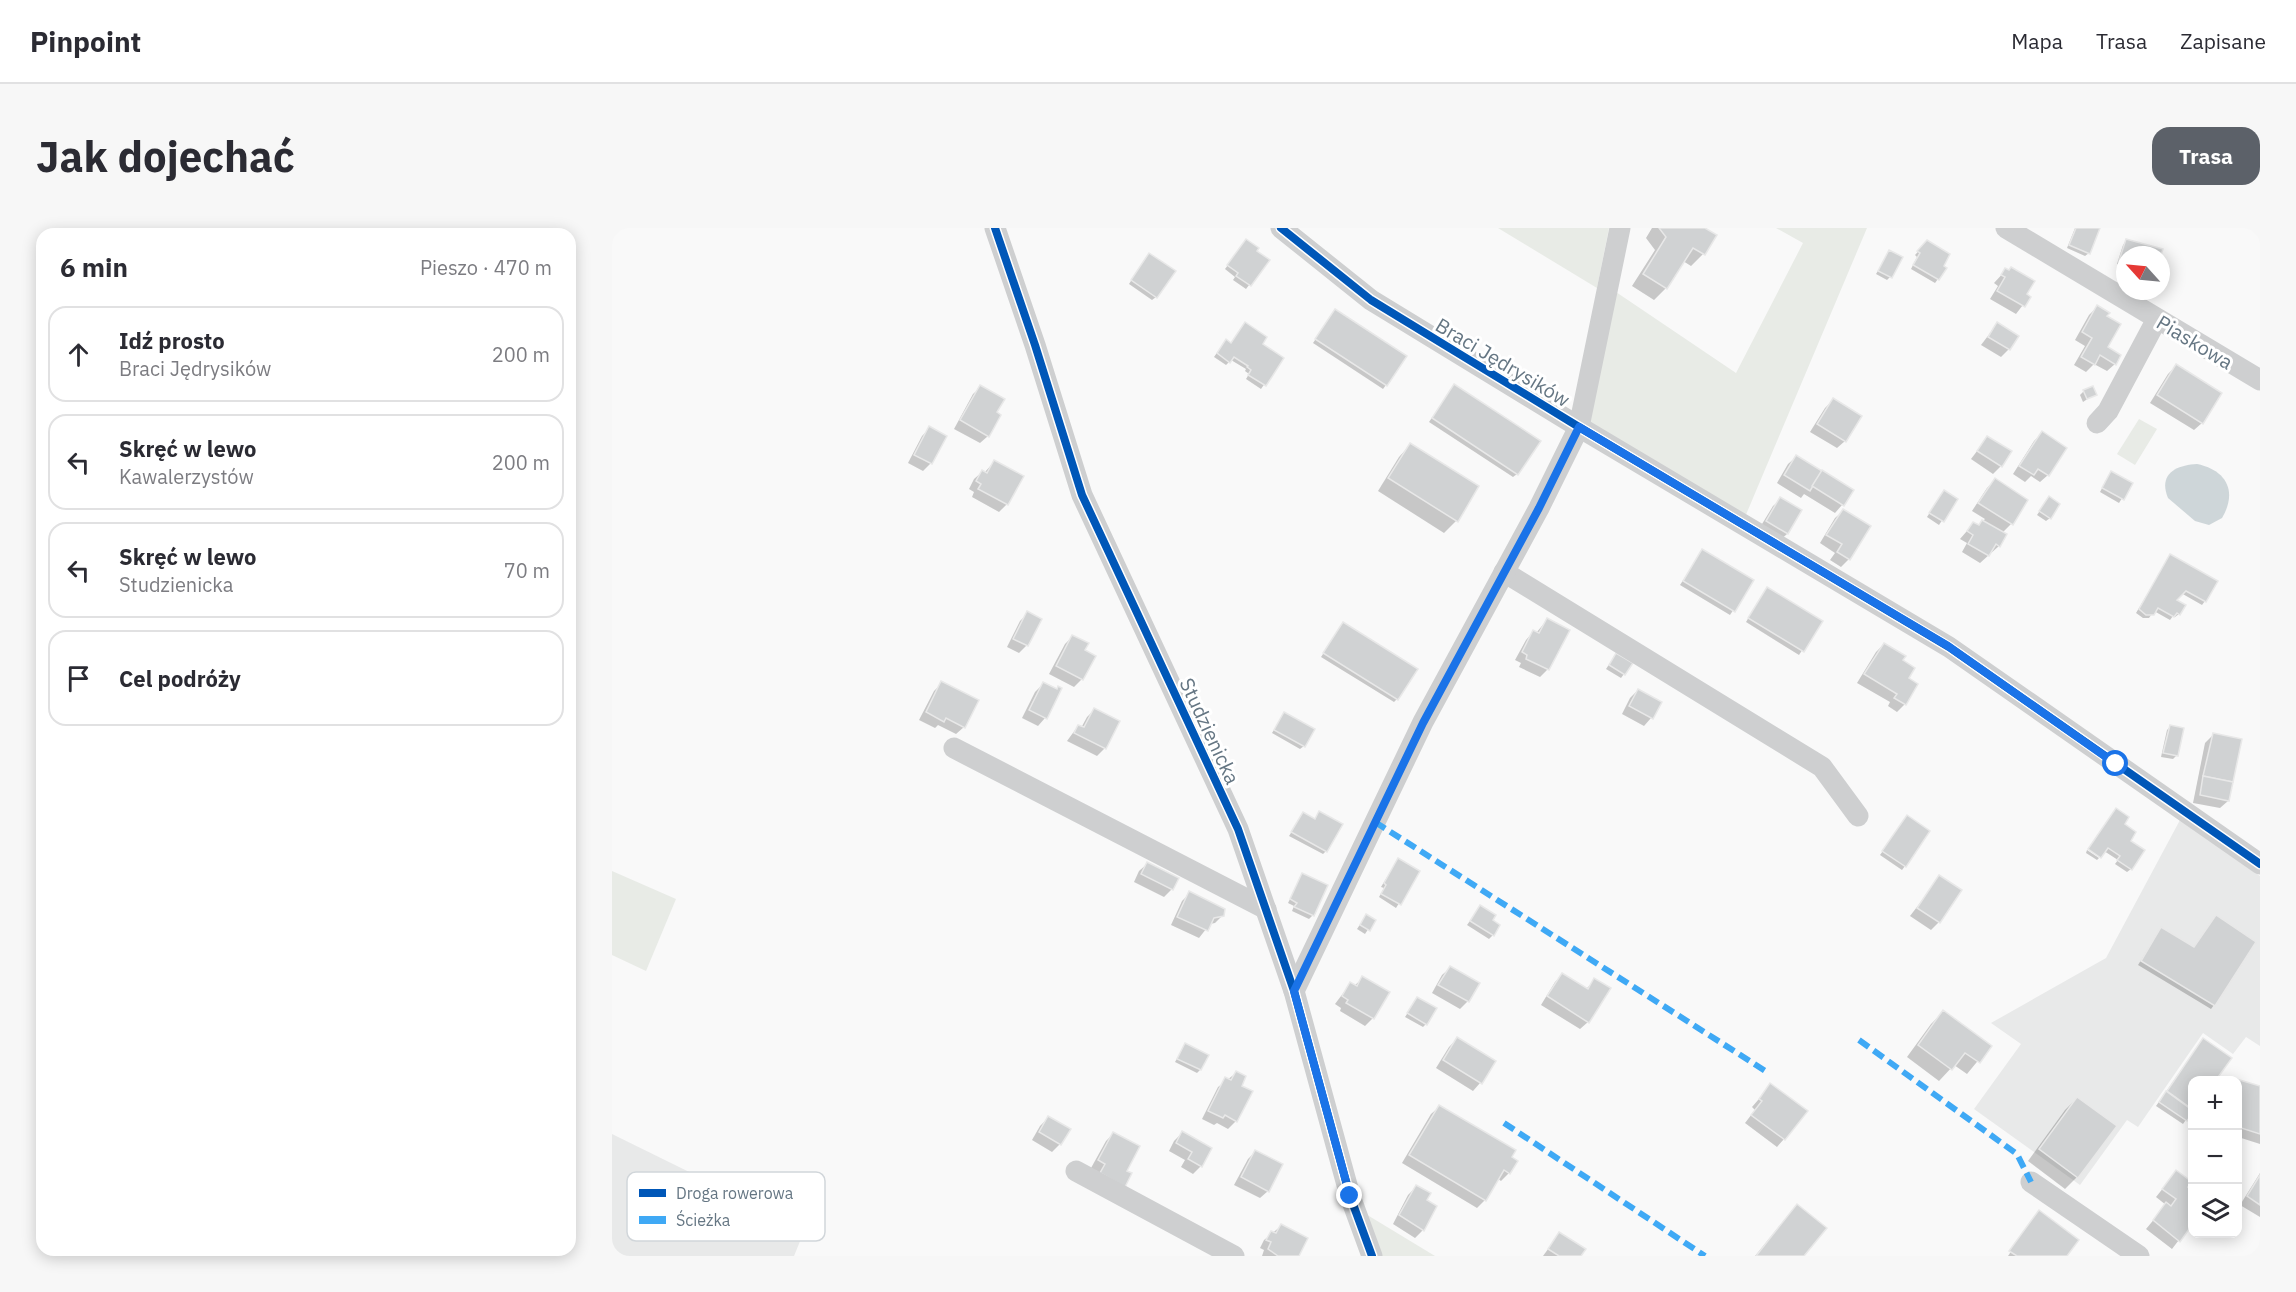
<!DOCTYPE html>
<html lang="pl">
<head>
<meta charset="utf-8">
<style>
	body { margin:0; font-family:"IBM Plex Sans",sans-serif; background:#f7f7f7; color:#2b2b33 }
	.controls { position:absolute; right:18px; bottom:18px; display:grid; overflow:hidden; border-radius:12px; box-shadow:0 3px 15px #0003 }
	.controls button { width:54px; height:54px; display:grid; place-items:center; padding:0; border:0; border-bottom:2px solid #e1e1e2; background:#fff; color:#2b2b33; font:30px sans-serif }
	.compass { position:absolute; left:1504px; top:18px; width:54px; height:54px; border-radius:50%; background:#fff; box-shadow:0 3px 15px #0003; rotate:297deg }
	.stop { position:absolute; width:18px; height:18px; margin:-14px; border:4px solid #1a73e8; border-radius:50%; background:#fff }
	.stop.end { background:#1a73e8; border-color:#fff; box-shadow:0 2px 6px #0008 }
	.list { margin:0; padding:0; list-style:none }
	h2 { display:flex; justify-content:space-between; align-items:center; height:78px; margin:0; padding:0 24px; font-size:26px }
	h2 small { font-size:20px; font-weight:400; color:#7c7c81 }
	.list li { display:grid; grid-template-columns:39px 1fr auto; gap:18px; align-items:center; box-sizing:border-box; height:96px; margin:0 12px 12px; padding:0 12px; border:2px solid #e1e1e2; border-radius:18px }
	.list b { display:block; font-size:22px; white-space:nowrap }
	.list p { margin:0; font-size:20px; white-space:nowrap; color:#7c7c81 }
	.list em { font-size:20px; font-style:normal; color:#7c7c81 }
	.icon { flex:none; width:33px; height:33px; fill:none; stroke:currentColor; stroke-width:2; stroke-linecap:round; stroke-linejoin:round }
	.map { position:relative; flex:none; width:1648px; height:1028px; overflow:hidden; border-radius:18px }
	header { display:flex; align-items:center; gap:36px; box-sizing:border-box; height:84px; padding:0 30px; background:#fff; border-bottom:2px solid #e1e1e2 }
	header strong { font-size:28px }
	nav { display:flex; gap:33px; margin-inline-start:auto; font-size:21px }
	.intro { display:flex; align-items:center; justify-content:space-between; box-sizing:border-box; height:144px; padding:0 36px }
	h1 { margin:0; font-size:42px }
	.button { padding:15px 27px; border-radius:18px; background:#5c6169; color:#fff; font-size:21px; font-weight:700 }
	main { display:flex; gap:36px; padding:0 36px }
	aside { flex:1; background:#fff; border-radius:18px; box-shadow:0 3px 15px #0003 }
	.map>svg:first-child { display:block }
	.built { fill:#e8e9e9 }
	.green { fill:#e8ebe6 }
	.water { fill:#ced6d9 }
	.shadow { fill:#0003 }
	.building { fill:#d0d2d3; stroke:#e8e8e8; stroke-width:1.5 }
	.lines { fill:none; stroke-linecap:round; stroke-linejoin:round }
	.minor { stroke:#cecfd0; stroke-width:21 }
	.quiet { stroke:#3fa9f5; stroke-width:6; stroke-dasharray:12 6; stroke-linecap:butt }
	.cycleway-casing { stroke:#fff; stroke-width:11 }
	.cycleway { stroke:#0057b8; stroke-width:8 }
	.route { stroke:#1a73e8; stroke-width:8 }
	.labels { text-anchor:middle; dominant-baseline:central; stroke-width:6; stroke-linejoin:round; paint-order:stroke }
	.street-label { font-size:20px; fill:#657683; stroke:#fff }
	.key { fill:#fff; stroke:#d1d6da; stroke-width:1.5 }
	.key-label { font-size:16px; fill:#657683 }
</style>
</head>
<body>
<header>
<strong>Pinpoint</strong>
<nav><a>Mapa</a><a>Trasa</a><a>Zapisane</a></nav>
</header>
<div class="intro"><h1>Jak dojechać</h1><a class="button">Trasa</a></div>
<main>
<aside>
<h2>6 min<small>Pieszo · 470 m</small></h2>
<ul class="list">
<li><svg class="icon" aria-label="ahead" viewBox="0 0 24 24"><path d="M12 20V5M6 11l6-6 6 6"/></svg><div><b>Idź prosto</b><p>Braci Jędrysików</p></div><em>200 m</em></li>
<li><svg class="icon" aria-label="left" viewBox="0 0 24 24"><path d="M17 20v-9H6M10 6l-5 5 5 5"/></svg><div><b>Skręć w lewo</b><p>Kawalerzystów</p></div><em>200 m</em></li>
<li><svg class="icon" aria-label="left" viewBox="0 0 24 24"><path d="M17 20v-9H6M10 6l-5 5 5 5"/></svg><div><b>Skręć w lewo</b><p>Studzienicka</p></div><em>70 m</em></li>
<li><svg class="icon" aria-label="arrive" viewBox="0 0 24 24"><path d="M6 21V4h12l-3 4 3 4H6"/></svg><div><b>Cel podróży</b></div></li>
</ul>
</aside>
<div class="map">
<svg width="1648" height="1028" viewBox="0 0 1648 1028">
	<rect width="100%" height="100%" fill="#f9f9f9"/>
	<!-- built -->
	<g class="built">
		<path d="M1568,592L1648,648V818L1634,809L1621,826L1591,805L1526,899L1515,892L1468,957L1362,881L1409,816L1379,795L1494,730Z"/>
		<path d="M0,906L193,1001L182,1028H0Z"/>
	</g>
	<!-- green -->
	<g class="green">
		<path d="M886,0H997L985,60Z"/>
		<path d="M1164,0H1255L1133,289L973,196L1001,62L1124,145L1191,15Z"/>
		<path d="M1527,191L1545,201L1523,237L1505,226Z"/>
		<path d="M0,643L64,671L34,743L0,727Z"/>
		<path d="M752,985L823,1028H768Z"/>
	</g>
	<!-- water -->
	<path class="water" d="M1585,236C1614,242 1626,263 1610,290L1597,297L1583,293L1556,270C1546,246 1564,237 1585,236Z"/>
	<!-- shadow -->
	<g class="shadow">
		<path d="M1040,0H1090L1103,8L1091,26L1079,38L1071,33L1054,60L1042,72L1020,58L1043,22L1034,10Z"/>
		<path d="M1463,0H1487L1477,25L1473,28L1455,20Z"/>
		<path d="M1514,13L1547,27H1513V49L1509,48L1512,39L1505,36L1511,17Z"/>
		<path d="M1315,14L1326,51L1323,55L1299,41L1305,29L1303,27Z"/>
		<path d="M631,17L656,32L634,61L621,52L623,49L613,41Z"/>
		<path d="M1278,23V49L1275,52L1264,46Z"/>
		<path d="M534,30L544,69L540,72L517,56Z"/>
		<path d="M1394,42L1417,69L1404,86L1378,71L1386,58L1382,55Z"/>
		<path d="M1485,79L1493,89L1494,119L1503,136L1495,143L1482,136L1474,144L1462,137L1473,118L1463,112L1477,87Z"/>
		<path d="M720,87L774,157L771,161L701,115Z"/>
		<path d="M1385,96L1397,121L1389,129L1369,117Z"/>
		<path d="M611,116H648L670,131L649,161L634,151L637,146L633,143L634,141L619,132L614,137L602,129Z"/>
		<path d="M1564,138L1590,195L1582,202L1538,175L1556,146Z"/>
		<path d="M369,159L383,185L376,208L368,215L342,201L361,166Z"/>
		<path d="M839,162L905,246L901,249L817,194Z"/>
		<path d="M1472,163L1483,166L1471,174L1468,167Z"/>
		<path d="M1221,172L1233,213L1225,220L1198,204L1213,180Z"/>
		<path d="M318,200L319,235L311,243L296,235L310,208Z"/>
		<path d="M1430,205L1436,247L1428,254L1419,248L1413,254L1401,246L1422,213Z"/>
		<path d="M1375,210L1389,238L1381,246L1359,231Z"/>
		<path d="M798,217L844,293L832,305L766,263L787,229Z"/>
		<path d="M1184,229L1230,277L1223,285L1192,266L1189,270L1165,255L1176,236Z"/>
		<path d="M382,234L395,276L387,284L360,269L362,264L357,261L362,251L370,244L372,245Z"/>
		<path d="M1496,249L1519,256L1507,275L1488,264Z"/>
		<path d="M1383,252L1399,296L1390,305L1387,318L1368,335L1350,324L1355,315L1348,311L1361,296L1366,298L1373,291L1360,283L1375,260Z"/>
		<path d="M1332,263L1344,271L1327,297L1315,289Z"/>
		<path d="M1169,271L1188,283L1175,306L1167,313L1147,301L1161,278Z"/>
		<path d="M1434,274L1438,290L1434,293L1425,287Z"/>
		<path d="M1231,283L1237,331L1229,339L1218,332L1223,325L1208,315L1223,290Z"/>
		<path d="M1090,323L1140,353L1118,387L1068,357Z"/>
		<path d="M1558,328L1593,373L1590,377L1569,365L1563,373L1567,386L1563,389L1561,388L1558,392L1542,383L1537,390H1531L1524,385Z"/>
		<path d="M1152,364L1209,393L1187,427L1134,394Z"/>
		<path d="M416,385L428,392L415,417L407,425L395,419L408,393Z"/>
		<path d="M935,392L956,403L935,442L928,449L907,439L909,435L903,432L914,412L921,404L924,405Z"/>
		<path d="M731,396L785,471L782,474L709,429Z"/>
		<path d="M460,409L471,422L470,451L462,459L437,446L453,416Z"/>
		<path d="M1272,416L1289,433L1295,451L1293,476L1285,484L1276,478L1278,474L1245,455L1264,424Z"/>
		<path d="M1004,426L1012,446L1009,450L994,441Z"/>
		<path d="M330,455L352,499L344,506L326,497L323,500L307,492L322,463Z"/>
		<path d="M431,456L444,462L448,460L433,490L426,498L410,490L423,464Z"/>
		<path d="M1026,462L1039,490L1032,498L1010,486L1018,470Z"/>
		<path d="M482,482L493,520L485,528L455,513L466,498L469,500L475,489Z"/>
		<path d="M672,486L692,518L688,521L660,505Z"/>
		<path d="M1558,499L1564,528L1561,531L1549,529L1555,502Z"/>
		<path d="M1601,507L1616,573L1608,580L1581,575L1593,515Z"/>
		<path d="M708,585L714,623L711,626L677,608L691,586L702,592Z"/>
		<path d="M1295,589L1293,638L1290,642L1268,627Z"/>
		<path d="M1511,597L1517,613L1519,641L1515,644L1503,636L1506,632L1492,623Z"/>
		<path d="M1475,622L1487,630L1485,632L1474,625Z"/>
		<path d="M535,636L560,661L552,669L522,654L527,643Z"/>
		<path d="M783,636L806,644L784,680L767,669L772,660L769,659Z"/>
		<path d="M690,647L701,687L697,691L680,683L682,678L676,675Z"/>
		<path d="M1328,649L1348,663L1327,694L1319,702L1298,688Z"/>
		<path d="M578,665L611,687L603,695L598,696L587,710L559,697L570,673Z"/>
		<path d="M868,679L879,693L881,707L877,711L855,697Z"/>
		<path d="M1604,689L1602,777L1599,781L1526,737L1546,705L1581,720Z"/>
		<path d="M751,692H762L753,706L745,701Z"/>
		<path d="M838,740L866,756L856,773L848,781L820,765L830,747Z"/>
		<path d="M950,747L974,761L983,752L976,794L968,801L929,777L943,754Z"/>
		<path d="M751,750L761,790L753,798L728,783L729,780L723,776L738,756L742,758Z"/>
		<path d="M805,771L814,796L811,799L793,789Z"/>
		<path d="M1331,784L1378,818L1355,846L1342,837L1327,853L1295,829L1319,796Z"/>
		<path d="M845,811L868,855L861,863L824,840L837,819Z"/>
		<path d="M1588,815L1618,830L1602,852H1580V883L1571,896L1544,878Z"/>
		<path d="M573,817L588,842L585,845L563,834Z"/>
		<path d="M624,845L628,858L624,893L616,901L605,895L602,897L590,891L606,859Z"/>
		<path d="M1626,853L1648,860V916L1626,909Z"/>
		<path d="M1159,857L1172,911L1165,919L1133,895L1143,882L1140,879Z"/>
		<path d="M1465,870V949L1453,961L1416,933L1453,882Z"/>
		<path d="M827,879L898,930L897,945L889,953L885,950L873,972L865,980L790,935L819,886Z"/>
		<path d="M436,890L448,916L440,924L420,912L428,898Z"/>
		<path d="M570,905L589,938L581,946L569,939L573,932L557,923L562,913Z"/>
		<path d="M501,906L513,943L512,958L479,940L494,913Z"/>
		<path d="M643,924L656,963L648,970L622,957L636,931Z"/>
		<path d="M1564,944L1574,959L1580,964V995L1560,1021L1534,1001L1554,977L1544,969Z"/>
		<path d="M1648,945V989L1628,977Z"/>
		<path d="M804,959L813,973L823,978L810,1003L803,1010L781,996L796,967Z"/>
		<path d="M1186,978L1190,1028H1143L1174,990Z"/>
		<path d="M1423,988L1453,1028H1396Z"/>
		<path d="M669,998L686,1028H650L652,1022L648,1020L652,1012Z"/>
		<path d="M947,1006L967,1028H931Z"/>
	</g>
	<!-- building -->
	<g class="building">
		<path d="M1047,0H1093L1105,7L1093,27L1081,20L1055,61L1031,46L1054,9Z"/>
		<path d="M1464,0H1488L1478,26L1457,17Z"/>
		<path d="M634,11L647,20L645,23L658,32L639,58L624,48L626,45L615,37Z"/>
		<path d="M1514,11L1551,21L1549,27H1513V35L1507,33Z"/>
		<path d="M1315,12L1338,26L1332,38L1335,40L1327,52L1301,37L1308,25L1305,23Z"/>
		<path d="M1277,22L1291,29L1280,50L1266,43Z"/>
		<path d="M537,25L564,43L545,70L519,52Z"/>
		<path d="M1399,39L1423,53L1415,66L1419,69L1413,79L1385,63L1393,49L1389,47L1393,40L1397,42Z"/>
		<path d="M1485,77L1498,85L1495,88L1509,96L1496,119L1509,127L1504,137L1488,127L1483,137L1469,129L1480,110L1470,104Z"/>
		<path d="M723,81L795,128L775,158L703,111Z"/>
		<path d="M633,94L655,109L651,116L672,130L654,158L636,147L639,142L635,139L636,138L622,129L618,135L605,125L614,111L619,115Z"/>
		<path d="M1385,94L1407,108L1398,122L1376,109Z"/>
		<path d="M1564,136L1610,165L1591,196L1545,167Z"/>
		<path d="M842,156L929,213L906,247L820,190Z"/>
		<path d="M368,157L393,171L385,184L389,187L377,209L348,192Z"/>
		<path d="M1481,158L1485,167L1475,171L1471,162Z"/>
		<path d="M1221,170L1250,188L1234,214L1205,196Z"/>
		<path d="M317,198L335,208L320,236L302,227Z"/>
		<path d="M1430,203L1455,220L1437,248L1426,241L1422,247L1407,238Z"/>
		<path d="M1375,208L1400,223L1390,239L1365,223Z"/>
		<path d="M798,215L867,258L846,294L776,250Z"/>
		<path d="M1184,227L1210,243L1198,263L1172,247Z"/>
		<path d="M382,232L412,248L396,277L366,261L369,256L364,253L370,242L375,245Z"/>
		<path d="M1210,242L1242,262L1232,278L1200,258Z"/>
		<path d="M1499,243L1521,255L1512,272L1490,260Z"/>
		<path d="M1383,250L1416,272L1401,297L1366,275Z"/>
		<path d="M1332,262L1346,271L1332,294L1317,285Z"/>
		<path d="M1437,268L1448,276L1439,291L1427,283Z"/>
		<path d="M1168,269L1190,282L1176,306L1154,293Z"/>
		<path d="M1231,281L1259,298L1238,332L1225,324L1230,316L1214,307Z"/>
		<path d="M1370,292L1395,306L1388,319L1384,316L1377,328L1356,316L1361,307L1355,303L1361,294L1367,297Z"/>
		<path d="M1090,321L1142,352L1123,384L1071,353Z"/>
		<path d="M1558,326L1606,353L1594,374L1574,363L1565,372L1574,377L1568,387L1565,385L1562,389L1546,380L1542,387H1534L1527,381Z"/>
		<path d="M1155,359L1211,393L1192,424L1136,390Z"/>
		<path d="M415,383L430,391L416,418L401,411Z"/>
		<path d="M935,390L958,402L937,442L914,431L915,427L910,424L921,402L927,405Z"/>
		<path d="M731,394L806,441L786,472L711,425Z"/>
		<path d="M460,407L477,415L473,422L484,428L471,452L444,438Z"/>
		<path d="M1272,415L1294,428L1291,432L1303,440L1297,450L1306,456L1294,477L1282,470L1285,466L1252,446Z"/>
		<path d="M1004,425L1021,435L1013,447L997,437Z"/>
		<path d="M329,453L367,472L353,500L334,490L332,494L314,484Z"/>
		<path d="M431,454L445,461L446,458L450,460L435,491L417,482Z"/>
		<path d="M1026,461L1050,474L1041,491L1017,478Z"/>
		<path d="M482,480L508,493L494,521L462,505L466,497L472,499Z"/>
		<path d="M672,484L703,501L693,519L662,502Z"/>
		<path d="M1558,497L1572,500L1566,528L1551,525Z"/>
		<path d="M1601,505L1630,511L1621,554L1591,548Z"/>
		<path d="M1591,548L1621,554L1617,573L1588,567Z"/>
		<path d="M1504,580L1517,589L1513,596L1524,604L1519,613L1533,622L1520,642L1505,632L1508,628L1496,620L1489,630L1476,621Z"/>
		<path d="M707,583L731,596L715,624L679,604L691,584L703,591Z"/>
		<path d="M1295,587L1318,603L1294,639L1270,623Z"/>
		<path d="M786,630L808,643L789,677L769,666L774,657L772,655Z"/>
		<path d="M535,634L567,650L561,662L529,646Z"/>
		<path d="M690,645L716,657L702,688L682,679L685,675L678,671Z"/>
		<path d="M1327,647L1350,662L1328,695L1305,680Z"/>
		<path d="M577,663L613,681L612,688L602,690L596,703L565,689Z"/>
		<path d="M868,677L884,687L881,692L888,697L882,708L858,693Z"/>
		<path d="M754,686L764,692L758,703L748,697Z"/>
		<path d="M1604,687L1644,714L1603,778L1529,733L1549,699L1582,719Z"/>
		<path d="M838,738L868,755L857,774L826,757Z"/>
		<path d="M950,745L976,761L982,750L999,760L977,795L935,768Z"/>
		<path d="M750,748L778,764L762,791L734,775L736,772L730,768L738,754L745,758Z"/>
		<path d="M805,769L825,780L815,797L795,785Z"/>
		<path d="M1331,782L1380,818L1368,835L1353,825L1340,842L1306,817Z"/>
		<path d="M845,809L884,833L870,856L831,832Z"/>
		<path d="M1591,810L1620,830L1604,852H1580V881L1555,863Z"/>
		<path d="M573,815L597,827L589,842L565,831Z"/>
		<path d="M624,843L634,848L630,858L641,863L625,894L613,887L611,890L596,883L613,849L619,852Z"/>
		<path d="M1621,850L1648,858V906L1626,899V852H1620Z"/>
		<path d="M1158,855L1196,883L1173,912L1139,887L1150,873L1147,871Z"/>
		<path d="M1554,863L1580,882V886L1575,893L1547,874Z"/>
		<path d="M1465,869L1505,898L1466,950L1427,921Z"/>
		<path d="M827,877L904,922L900,929L906,933L898,946L892,942L874,973L797,927Z"/>
		<path d="M436,888L459,901L449,917L427,904Z"/>
		<path d="M570,903L600,920L590,939L576,931L580,924L564,915Z"/>
		<path d="M501,904L528,918L515,943L520,945L513,959L488,945L493,936L486,932Z"/>
		<path d="M643,922L671,936L657,964L629,949Z"/>
		<path d="M1564,942L1580,954L1576,959L1580,962V997L1568,1014L1541,992L1554,974L1559,978L1564,971L1550,961Z"/>
		<path d="M1648,947V977L1635,968Z"/>
		<path d="M804,957L819,965L815,972L825,978L812,1003L787,987Z"/>
		<path d="M1185,976L1215,1000L1192,1028H1144Z"/>
		<path d="M1427,982L1467,1012L1455,1028H1405L1397,1023Z"/>
		<path d="M669,996L696,1010L687,1028H666L656,1021L659,1014L654,1012L659,1003L664,1005Z"/>
		<path d="M947,1004L974,1021L969,1028H947L936,1021Z"/>
	</g>
	<g class="lines">
		<!-- minor -->
		<g class="minor">
			<path d="M383,0L423,117L470,267L626,601L682,763L738,968L760,1028"/>
			<path d="M669,0L759,72L967,199L1337,419L1648,636"/>
			<path d="M1394,0L1648,152"/>
			<path d="M1485,195L1496,183L1545,91"/>
			<path d="M892,344L1210,539L1246,588"/>
			<path d="M342,520L654,681"/>
			<path d="M682,763L811,494L927,280L967,199L1008,0"/>
			<path d="M464,943L622,1028"/>
			<path d="M1419,954L1527,1028"/>
		</g>
		<!-- quiet -->
		<g class="quiet">
			<path d="M763,594L1155,844"/>
			<path d="M1247,812L1405,926L1419,954"/>
			<path d="M892,895L1093,1028"/>
		</g>
		<defs>
			<g id="cycleway">
				<path d="M383,0L423,117L470,267L626,601L682,763L738,968L760,1028"/>
				<path d="M669,0L759,72L967,199L1337,419L1648,636"/>
			</g>
		</defs>
		<!-- cycleway casing -->
		<use href="#cycleway" class="cycleway-casing"/>
		<!-- cycleway -->
		<use href="#cycleway" class="cycleway"/>
	</g>
	<g class="lines">
		<!-- route -->
		<path class="route" d="M738,968L682,763L811,495L927,280L967,199L1336,418L1504,536"/>
	</g>
	<g class="labels">
		<!-- street labels -->
		<g class="street-label">
			<text transform="translate(1583 114) rotate(31)">Piaskowa</text>
			<text transform="translate(891 134) rotate(31)">Braci Jędrysików</text>
			<text transform="translate(598 503) rotate(65)">Studzienicka</text>
		</g>
	</g>
	<!-- legend -->
	<rect x="15" y="944" width="198" height="69" rx="9" class="key"/>
	<rect x="27" y="961" width="27" height="8" fill="#0057b8"/>
	<rect x="27" y="988" width="27" height="8" fill="#3fa9f5"/>
	<g class="key-label">
		<text x="64" y="971">Droga rowerowa</text>
		<text x="64" y="998">Ścieżka</text>
	</g>
</svg>
<div class="controls">
<button>+</button>
<button>−</button>
<button><svg class="icon" aria-label="layers" viewBox="0 0 24 24"><path d="M12 4l9 5-9 5-9-5zM3 14l9 5 9-5"/></svg></button>
</div>
<svg class="compass" viewBox="-18 -18 36 36"><path d="M0-13l5 13h-10z" fill="#e53935"/><path d="M0 13l5-13h-10z" fill="#7c7c81"/></svg>
<div class="stop" style="left:1504px;top:536px"></div>
<div class="stop end" style="left:738px;top:968px"></div>
</div>
</main>
</body>
</html>
